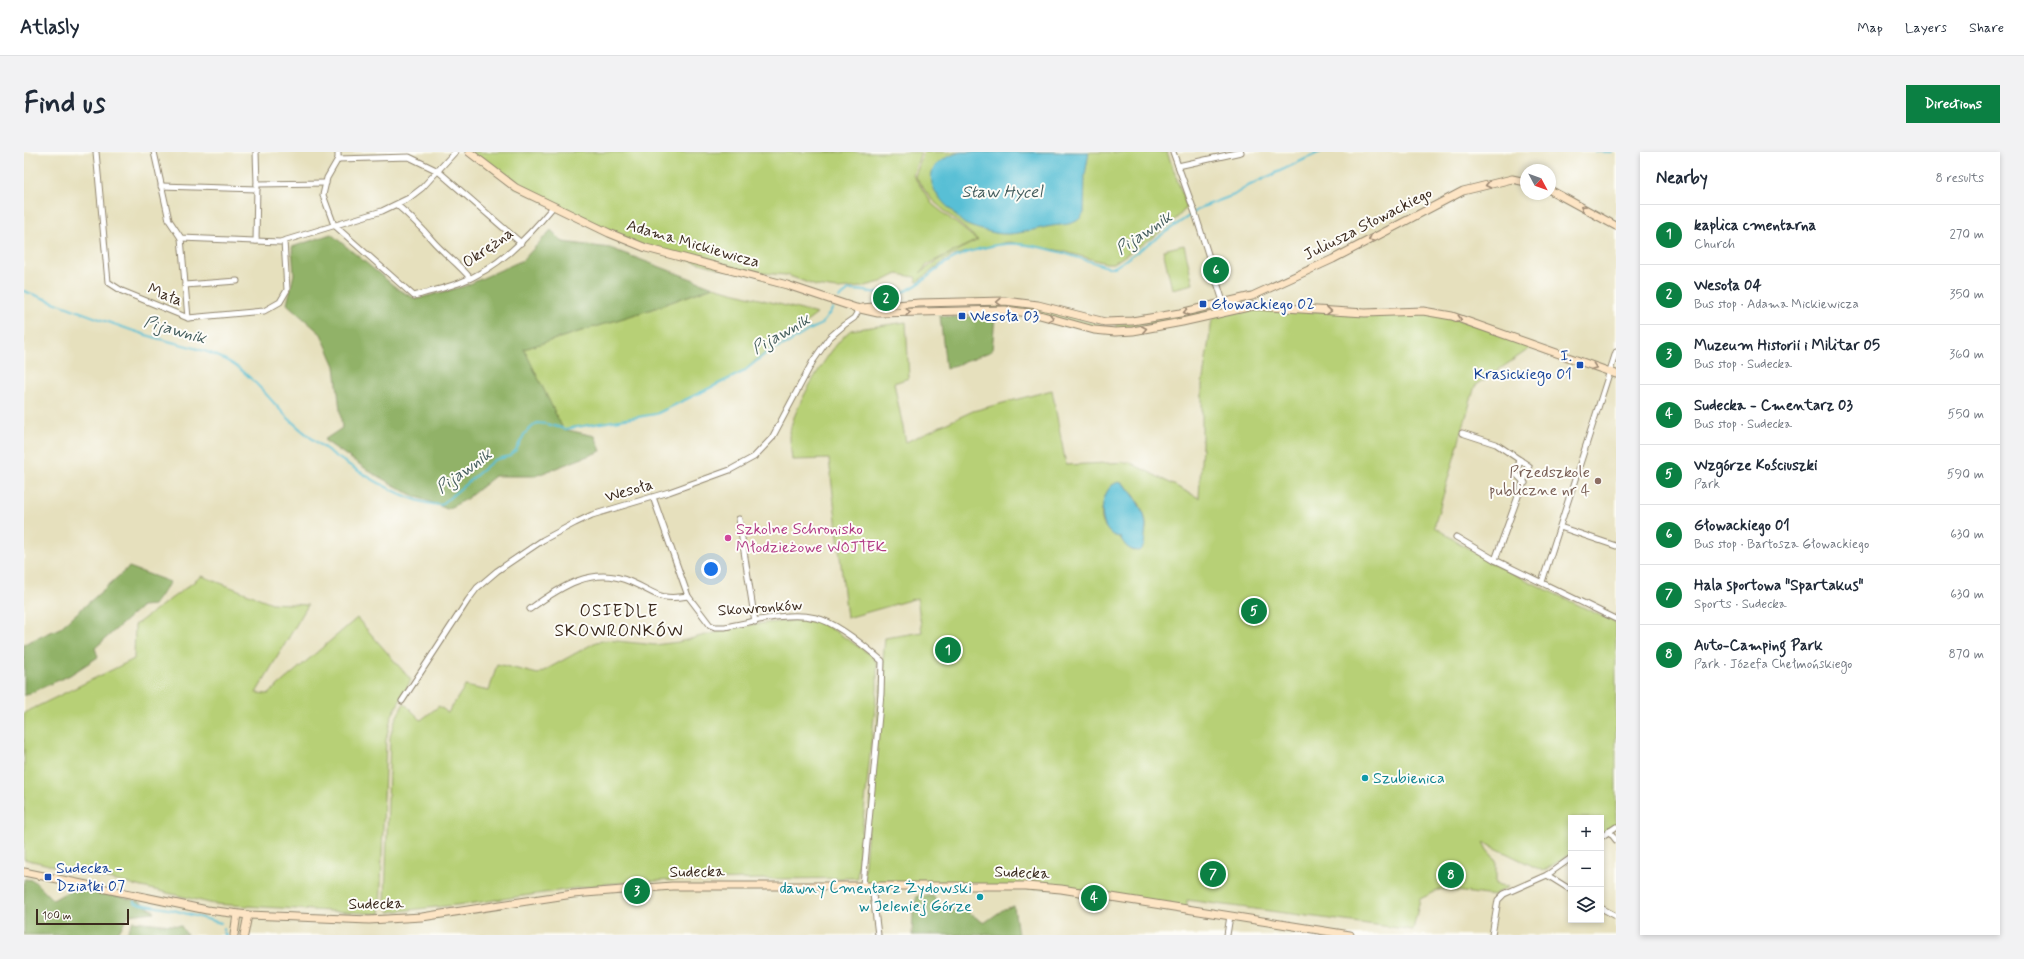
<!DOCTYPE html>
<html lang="en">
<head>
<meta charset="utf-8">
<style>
	body { margin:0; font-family:Mynerve,sans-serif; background:#f2f2f3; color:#1f2937 }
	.controls { position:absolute; right:12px; bottom:12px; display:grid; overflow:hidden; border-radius:0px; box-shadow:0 2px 6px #0003 }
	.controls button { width:36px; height:36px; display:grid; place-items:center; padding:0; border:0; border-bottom:1px solid #e0e1e3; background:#fff; color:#1f2937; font:20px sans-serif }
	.compass { position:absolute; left:1496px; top:12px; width:36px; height:36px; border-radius:50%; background:#fff; box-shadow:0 2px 6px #0003; rotate:131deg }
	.scale { position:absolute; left:12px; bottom:10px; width:93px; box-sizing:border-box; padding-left:4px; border:2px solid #3b2a1e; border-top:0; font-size:11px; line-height:14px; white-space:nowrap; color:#3b2a1e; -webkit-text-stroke:3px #fdfcf7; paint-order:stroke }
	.you { position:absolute; left:687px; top:417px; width:14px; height:14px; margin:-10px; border:3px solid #fff; border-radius:50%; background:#1a73e8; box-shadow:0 0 0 6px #1a73e833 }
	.badge { display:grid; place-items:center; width:26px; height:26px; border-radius:50%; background:#0b8043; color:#fff; font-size:13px; font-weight:700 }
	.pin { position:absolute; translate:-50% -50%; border:2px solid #fff; box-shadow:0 1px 4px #0006 }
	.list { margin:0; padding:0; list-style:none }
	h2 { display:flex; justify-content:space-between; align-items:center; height:52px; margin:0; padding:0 16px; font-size:17px }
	h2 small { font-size:13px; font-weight:400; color:#747a83 }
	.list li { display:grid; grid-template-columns:26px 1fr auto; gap:12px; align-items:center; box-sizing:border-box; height:60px; padding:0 16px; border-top:1px solid #e0e1e3 }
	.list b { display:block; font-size:15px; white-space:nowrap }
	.list p { margin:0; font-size:13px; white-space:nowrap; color:#747a83 }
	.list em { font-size:13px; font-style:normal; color:#747a83 }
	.icon { flex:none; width:22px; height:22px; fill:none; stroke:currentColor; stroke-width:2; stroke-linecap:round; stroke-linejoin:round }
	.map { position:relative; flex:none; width:1592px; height:783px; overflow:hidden; border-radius:0px }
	header { display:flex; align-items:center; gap:24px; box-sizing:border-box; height:56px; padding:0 20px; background:#fff; border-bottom:1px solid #e0e1e3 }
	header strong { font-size:19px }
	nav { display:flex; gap:22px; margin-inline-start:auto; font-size:14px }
	.intro { display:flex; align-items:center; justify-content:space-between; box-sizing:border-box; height:96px; padding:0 24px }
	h1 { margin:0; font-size:28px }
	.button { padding:10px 18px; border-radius:0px; background:#0b8043; color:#fff; font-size:14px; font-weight:700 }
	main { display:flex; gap:24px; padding:0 24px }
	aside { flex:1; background:#fff; border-radius:0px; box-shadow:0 2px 6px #0003 }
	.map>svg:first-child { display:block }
	.green { fill:#b7d076; stroke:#797d4a; fill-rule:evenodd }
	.forest { fill:#91b267; stroke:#666e42 }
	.water { fill:#58bfd5; stroke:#4a747a }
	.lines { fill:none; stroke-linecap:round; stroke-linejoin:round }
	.stream { stroke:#58bfd5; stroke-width:2 }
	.street-casing { stroke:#90856e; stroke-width:7 }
	.secondary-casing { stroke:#90856e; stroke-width:9 }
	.street { stroke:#fff; stroke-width:5 }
	.secondary { stroke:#fde5c5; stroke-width:7 }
	.oneway { stroke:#9c8872 }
	.transit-dot { fill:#1a4fb4; stroke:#fdfcf7; stroke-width:1.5 }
	.education-dot { fill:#8d6e63; stroke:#fdfcf7; stroke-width:1.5 }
	.hotel-dot { fill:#d1479c; stroke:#fdfcf7; stroke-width:1.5 }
	.culture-dot { fill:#0f9aa8; stroke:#fdfcf7; stroke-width:1.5 }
	.labels { text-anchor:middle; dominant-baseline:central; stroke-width:4; stroke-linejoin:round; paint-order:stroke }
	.street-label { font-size:16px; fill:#3b2a1e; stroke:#fdfcf7 }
	.transit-label { font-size:16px; fill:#164399; stroke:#fdfcf7; text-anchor:start }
	.education-label { font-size:16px; fill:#785e54; stroke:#fdfcf7; text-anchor:end }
	.hotel-label { font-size:16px; fill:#b23c85; stroke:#fdfcf7; text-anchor:start }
	.culture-label { font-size:16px; fill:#0d838f; stroke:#fdfcf7; text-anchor:start }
	.water-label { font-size:17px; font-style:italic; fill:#455e5e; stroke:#fdfcf7 }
	.neighbourhood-label { font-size:17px; letter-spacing:1px; fill:#3b2a1e; stroke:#fdfcf7 }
</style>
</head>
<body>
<header>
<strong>Atlasly</strong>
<nav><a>Map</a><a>Layers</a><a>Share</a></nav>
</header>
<div class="intro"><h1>Find us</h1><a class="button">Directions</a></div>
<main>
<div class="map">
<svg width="1592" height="783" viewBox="0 0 1592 783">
	<rect width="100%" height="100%" fill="#fdfcf7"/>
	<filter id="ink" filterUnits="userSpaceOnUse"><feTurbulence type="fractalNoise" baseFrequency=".025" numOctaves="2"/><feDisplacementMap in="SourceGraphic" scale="8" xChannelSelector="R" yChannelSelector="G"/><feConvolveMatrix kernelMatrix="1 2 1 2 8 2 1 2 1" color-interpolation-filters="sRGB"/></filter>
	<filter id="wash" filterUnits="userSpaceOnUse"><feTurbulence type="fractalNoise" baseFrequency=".012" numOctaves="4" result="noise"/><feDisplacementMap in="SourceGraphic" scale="16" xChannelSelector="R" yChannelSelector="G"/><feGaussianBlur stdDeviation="0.9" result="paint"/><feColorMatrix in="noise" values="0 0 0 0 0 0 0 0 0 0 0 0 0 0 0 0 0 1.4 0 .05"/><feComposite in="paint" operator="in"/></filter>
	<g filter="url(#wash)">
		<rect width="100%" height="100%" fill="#e6e0bd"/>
		<!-- green -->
		<g class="green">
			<path d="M445,0H897L889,23L908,52L953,88L904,112L896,121L914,108L954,88L907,47L891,24L900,0H1143L1163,55C1142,80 1116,93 1090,111H1082L1038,99L984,90L927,104L893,130L891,125L873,122L857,130L837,135L813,137L792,134L763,123L701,118L622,96L492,36Z"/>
			<path d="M1160,93L1169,132L1148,137L1139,98Z"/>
			<path d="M689,135L793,162L731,209L719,220L632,262L539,277L499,197L625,158Z"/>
			<path d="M963,152L1013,156L1076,172L1078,174L1075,176L981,156L963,155Z"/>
			<path d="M1190,157L1191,160L1173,165L1092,177V172L1115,171Z"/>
			<path d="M1226,158L1414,161L1511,193L1451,234L1410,375L1467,411L1592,471V672L1577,682V666H1547V702L1519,719L1459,690L1463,698L1472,708V732L1484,735L1472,741L1470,744L1417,737L1396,747L1389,778L1163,748V757L1037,737L839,733L861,486L898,480L893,446L823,466L805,307L768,308C767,297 764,281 768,271C776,246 807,193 827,178L882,170L885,226L870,231L882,290L949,259L1028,238L1042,313L1105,310L1175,346L1178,293V233L1188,168L1193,162ZM1098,331C1109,338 1123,361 1122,375C1122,381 1119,387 1120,394L1110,399C1099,394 1102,390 1095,385C1091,382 1087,381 1084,378C1071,366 1081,347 1087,334Z"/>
			<path d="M178,424L248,451L284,453L232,541L244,542L333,466L387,528L367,565L362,588L356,762L190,752L0,707V561L110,507L111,473Z"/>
			<path d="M775,468L793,469L811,479L847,503L853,511V537L833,726L649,728L581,732L451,751L365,760L361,751L366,585L371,568L380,551L397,568L415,554L424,561L441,534L465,539L473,512L514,522L572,490L584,488L631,493L654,490L701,478L732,472Z"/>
		</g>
		<!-- forest -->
		<g class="forest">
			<path d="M527,78L539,90L586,96L689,135L625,158L500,197L539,277L571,284L577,299L511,324H471L441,348L423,357L386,342L348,321L300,288L318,276L311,214L297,182L263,152L270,122L268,95L307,82L375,138L392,147L441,134L499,108Z"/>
			<path d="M916,163C935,168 952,163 971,164L968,199L922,217Z"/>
			<path d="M105,415L146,430L130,453L118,454L71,496L74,505L46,523L0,544V492L36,476Z"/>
			<path d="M0,727L9,728L29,748L52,735L115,749L131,760L105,763L93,783H0Z"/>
			<path d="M893,744H909L922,759L941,758L960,771L980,757L990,754L994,783H888L889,759Z"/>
			<path d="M109,769L157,774L163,783H102Z"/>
		</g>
		<!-- water -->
		<g class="water">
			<path d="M937,0H1065L1061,23L1060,61C1053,74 1040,72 1028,74C1009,77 989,85 971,81C962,79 949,76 941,72C936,69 932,63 928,59C900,34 898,11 937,0Z"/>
			<path d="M1095,330L1102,334L1110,344L1120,362L1122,373L1120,394L1115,399C1104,399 1101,393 1096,385C1071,384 1074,334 1095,330Z"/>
		</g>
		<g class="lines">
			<!-- stream -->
			<g class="stream">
				<path d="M1572,0H1588"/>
				<path d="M0,139C41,154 81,170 122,183C153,193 187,196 213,215C232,228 246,248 262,264C292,294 375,352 417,353L470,308L486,304L492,298L501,281L513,271L523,272L541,277L632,262L719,220L745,199L764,191L785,178L798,172L809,156"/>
				<path d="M815,146L825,138C842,137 860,145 876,141C897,135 911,115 930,106C945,99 966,93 983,92C1010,90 1056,106 1083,115H1091L1178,55L1210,43L1222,35L1296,0"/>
				<path d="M111,749V751L149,758L197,771"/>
				<path d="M200,777V782L202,783"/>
			</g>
		</g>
	</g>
	<g filter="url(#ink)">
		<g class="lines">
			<defs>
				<g id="street">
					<path d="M72,0L84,130L98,139L164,166L240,159L256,150L263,138L260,89"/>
					<path d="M130,0L145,68L157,86L256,90L358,59L385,46L398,36L431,0"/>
					<path d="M232,0L233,32"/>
					<path d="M314,0V7L385,5L414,19L497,91"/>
					<path d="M1149,0L1171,61L1202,159"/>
					<path d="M314,7L303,26L299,43L310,73L390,144C405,140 421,136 435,131C474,117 503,86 529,55"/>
					<path d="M1154,14L1217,0"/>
					<path d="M137,34L233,37"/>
					<path d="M373,53C386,64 397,75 408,88C420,102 435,112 446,126"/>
					<path d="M157,86L164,166"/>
					<path d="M232,89L233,32L302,31"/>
					<path d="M161,133L213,129"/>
					<path d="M1438,281L1472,292L1505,314L1471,408"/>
					<path d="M1496,308L1492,322L1501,331"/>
					<path d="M629,345L664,444L686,473L691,475H701C729,470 763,459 792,466C811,470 843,496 858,509L857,542L839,733"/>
					<path d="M715,367L731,470"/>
					<path d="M1536,375L1592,394"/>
					<path d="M1432,385L1471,408L1592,467"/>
					<path d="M1518,430L1592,200"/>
					<path d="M506,457C536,435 569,413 607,430C633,441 633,449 664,444"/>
					<path d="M378,549L444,448L453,436L473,419L519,388L551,371L568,363L645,340L706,318L730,305L748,286L789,209L805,186L820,173L830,166L833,161L832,156"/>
					<path d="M1585,679L1592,688"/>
					<path d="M1577,685L1592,675"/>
					<path d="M1523,723L1547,738"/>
					<path d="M848,734L854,783"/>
					<path d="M1577,756L1592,764"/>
					<path d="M1203,783L1206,764"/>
					<path d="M1468,783L1474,748L1480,742L1523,723L1547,706"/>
				</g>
				<g id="secondary">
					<path d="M445,0L492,36L585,81L622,96L763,133L832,156L854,161L981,158L1012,162L1070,178L1091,180L1109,179L1158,170L1229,154L1341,161L1399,159L1428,164L1592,222"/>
					<path d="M1526,38L1592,74"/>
					<path d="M838,156L895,151L981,149L1014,153L1081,170L1108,169L1156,161L1228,144L1309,107L1439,39L1488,27L1502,30"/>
					<path d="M0,720L183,758L224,763L345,768L398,765L549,742L648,734H1002L1037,737L1326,783"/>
					<path d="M210,783L213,762"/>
					<path d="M220,783L224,763"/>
				</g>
			</defs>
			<!-- street casing -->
			<use href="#street" class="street-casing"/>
			<!-- secondary casing -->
			<use href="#secondary" class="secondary-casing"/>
			<!-- street -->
			<use href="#street" class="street"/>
			<!-- secondary -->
			<use href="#secondary" class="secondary"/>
		</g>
		<!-- one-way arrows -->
		<defs><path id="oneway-chevron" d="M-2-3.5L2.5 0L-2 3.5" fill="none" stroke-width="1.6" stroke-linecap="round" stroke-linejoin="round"/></defs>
		<g class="oneway">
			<use href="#oneway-chevron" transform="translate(1464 33) rotate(167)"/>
			<use href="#oneway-chevron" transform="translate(1559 56) rotate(-151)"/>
			<use href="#oneway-chevron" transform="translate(1347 87) rotate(153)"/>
			<use href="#oneway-chevron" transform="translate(975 150) rotate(178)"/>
			<use href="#oneway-chevron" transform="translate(1305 159) rotate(4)"/>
			<use href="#oneway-chevron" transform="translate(884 160) rotate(-3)"/>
			<use href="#oneway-chevron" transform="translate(1162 160) rotate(169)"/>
			<use href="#oneway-chevron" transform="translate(1027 166) rotate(14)"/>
			<use href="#oneway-chevron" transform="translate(1435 167) rotate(18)"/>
			<use href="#oneway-chevron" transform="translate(1120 177) rotate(-10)"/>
			<use href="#oneway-chevron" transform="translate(1570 215) rotate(20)"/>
		</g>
	</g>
	<!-- markers -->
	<g class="transit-dot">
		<rect x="1175" y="148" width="8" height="8" rx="2"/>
		<rect x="934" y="160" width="8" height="8" rx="2"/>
		<rect x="1552" y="209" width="8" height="8" rx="2"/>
		<rect x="20" y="721" width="8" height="8" rx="2"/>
	</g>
	<circle class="education-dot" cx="1574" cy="329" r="4"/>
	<circle class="hotel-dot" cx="704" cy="386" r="4"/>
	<g class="culture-dot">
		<circle cx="1341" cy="626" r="4"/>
		<circle cx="956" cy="745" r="4"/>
	</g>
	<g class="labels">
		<!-- street labels -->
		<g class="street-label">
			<text transform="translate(1344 72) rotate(-27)">Juliusza Słowackiego</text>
			<text transform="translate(669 92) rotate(16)">Adama Mickiewicza</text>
			<text transform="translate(464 96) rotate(-35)">Okrężna</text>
			<text transform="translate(141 143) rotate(22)">Mała</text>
			<text transform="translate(605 339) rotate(-16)">Wesoła</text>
			<text transform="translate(736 456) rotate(-4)">Skowronków</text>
			<text transform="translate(673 720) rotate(-1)">Sudecka</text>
			<text transform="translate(998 721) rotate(2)">Sudecka</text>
			<text transform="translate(352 752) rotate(-1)">Sudecka</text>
		</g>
		<!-- transit labels -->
		<g class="transit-label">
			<text x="1187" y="152">Głowackiego 02</text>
			<text x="946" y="164">Wesoła 03</text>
			<text x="1548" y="204" text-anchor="end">I.<tspan x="1548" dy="18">Krasickiego 01</tspan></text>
			<text x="32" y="716">Sudecka -<tspan x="32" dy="18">Działki 07</tspan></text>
		</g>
		<!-- education labels -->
		<g class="education-label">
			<text x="1566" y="320">Przedszkole<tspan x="1566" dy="18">publiczne nr 4</tspan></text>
		</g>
		<!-- hotel labels -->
		<g class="hotel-label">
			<text x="712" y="377">Szkolne Schronisko<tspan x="712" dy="18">Młodzieżowe WOJTEK</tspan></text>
		</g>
		<!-- culture labels -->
		<g class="culture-label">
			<text x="1349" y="626">Szubienica</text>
			<text x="948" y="736" text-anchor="end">dawny Cmentarz Żydowski<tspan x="948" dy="18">w Jeleniej Górze</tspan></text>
		</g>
		<!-- water labels -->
		<g class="water-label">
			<text x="978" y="40">Staw Hycel</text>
			<text transform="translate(1120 81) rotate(-34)">Pijawnik</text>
			<text transform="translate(151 178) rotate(16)">Pijawnik</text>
			<text transform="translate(757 182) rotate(-30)">Pijawnik</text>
			<text transform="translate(440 319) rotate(-36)">Pijawnik</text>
		</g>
		<!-- neighbourhood labels -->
		<g class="neighbourhood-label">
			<text x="595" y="459">OSIEDLE<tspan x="595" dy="20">SKOWRONKÓW</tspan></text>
		</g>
	</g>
</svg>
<div class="controls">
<button>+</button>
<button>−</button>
<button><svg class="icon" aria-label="layers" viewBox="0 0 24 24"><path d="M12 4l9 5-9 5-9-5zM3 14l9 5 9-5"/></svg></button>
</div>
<svg class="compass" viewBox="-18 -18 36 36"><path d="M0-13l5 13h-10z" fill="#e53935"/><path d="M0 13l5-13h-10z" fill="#747a83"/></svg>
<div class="scale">100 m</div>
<div class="you"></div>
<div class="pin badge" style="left:924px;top:498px">1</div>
<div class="pin badge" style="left:862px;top:146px">2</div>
<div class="pin badge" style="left:613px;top:739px">3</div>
<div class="pin badge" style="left:1070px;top:746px">4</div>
<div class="pin badge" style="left:1230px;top:459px">5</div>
<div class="pin badge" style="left:1192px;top:118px">6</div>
<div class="pin badge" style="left:1189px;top:722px">7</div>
<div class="pin badge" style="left:1427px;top:723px">8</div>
</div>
<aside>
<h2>Nearby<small>8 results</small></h2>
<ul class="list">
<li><span class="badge">1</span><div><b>kaplica cmentarna</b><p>Church</p></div><em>270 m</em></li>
<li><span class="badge">2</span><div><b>Wesoła 04</b><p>Bus stop · Adama Mickiewicza</p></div><em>350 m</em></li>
<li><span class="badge">3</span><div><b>Muzeum Historii i Militar 05</b><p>Bus stop · Sudecka</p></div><em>360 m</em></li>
<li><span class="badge">4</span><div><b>Sudecka - Cmentarz 03</b><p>Bus stop · Sudecka</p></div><em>550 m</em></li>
<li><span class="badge">5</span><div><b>Wzgórze Kościuszki</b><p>Park</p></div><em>590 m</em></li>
<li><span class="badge">6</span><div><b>Głowackiego 01</b><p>Bus stop · Bartosza Głowackiego</p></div><em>630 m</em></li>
<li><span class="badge">7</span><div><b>Hala sportowa &quot;Spartakus&quot;</b><p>Sports · Sudecka</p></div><em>630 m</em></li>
<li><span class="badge">8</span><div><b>Auto-Camping Park</b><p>Park · Józefa Chełmońskiego</p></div><em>870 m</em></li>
</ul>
</aside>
</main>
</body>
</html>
